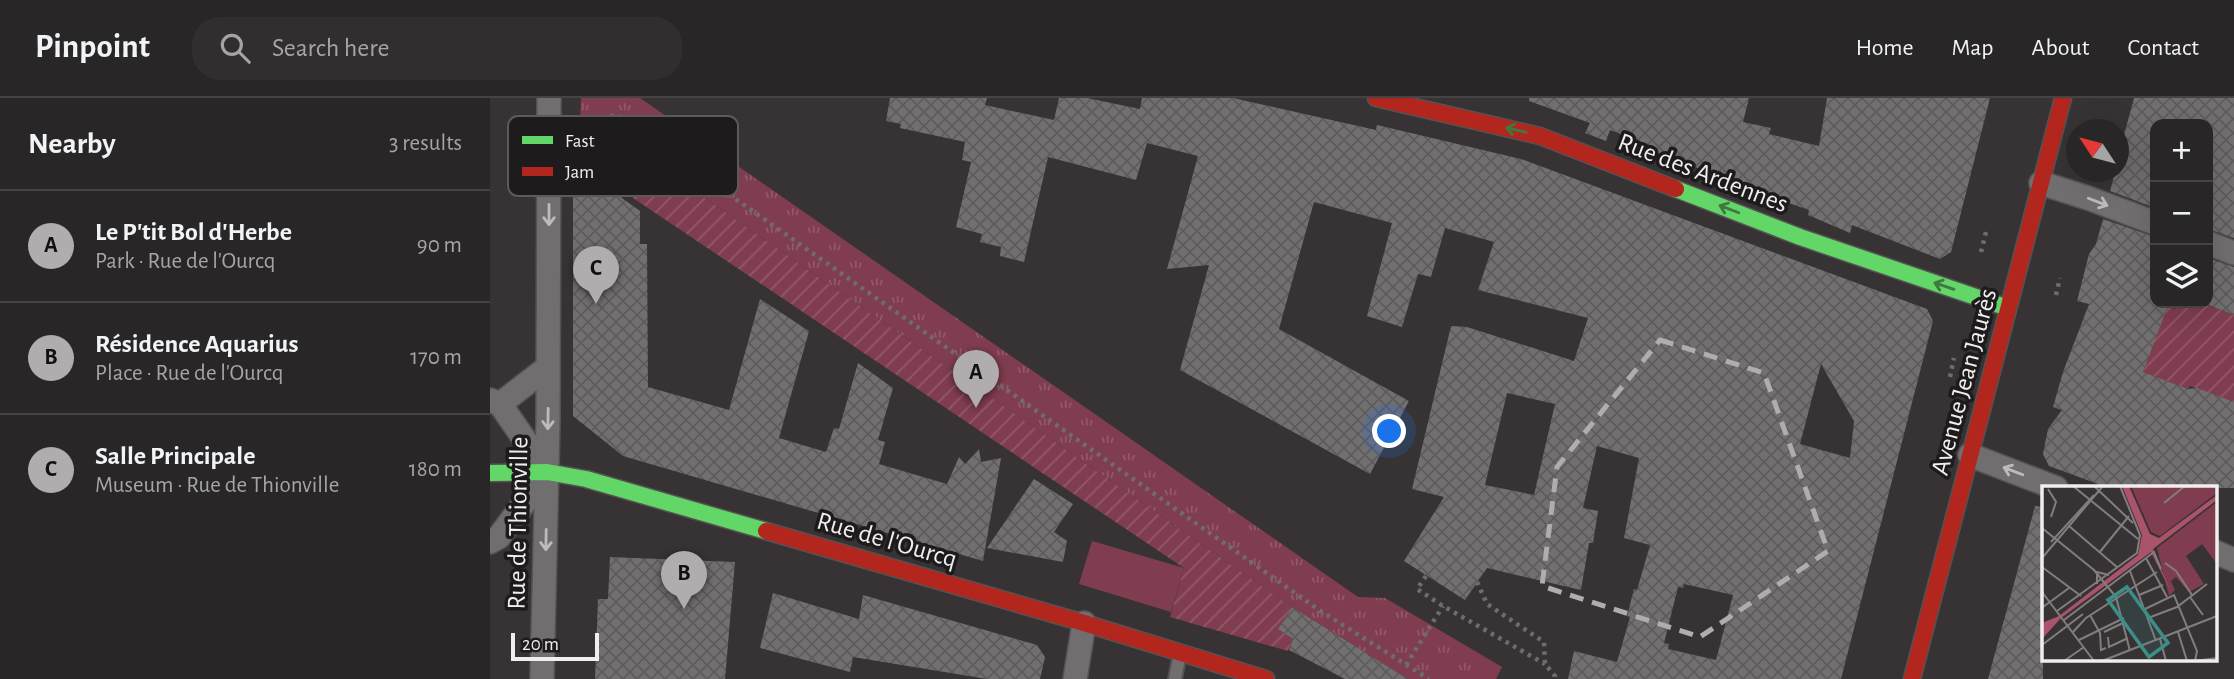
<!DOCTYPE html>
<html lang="en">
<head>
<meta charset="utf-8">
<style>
	body { margin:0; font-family:"Alegreya Sans",sans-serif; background:#312e2f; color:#f1f3f6 }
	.controls { position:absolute; right:21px; top:21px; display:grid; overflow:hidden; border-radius:14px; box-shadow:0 7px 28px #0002 }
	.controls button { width:63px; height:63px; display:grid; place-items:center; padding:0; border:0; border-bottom:2px solid #454344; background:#292627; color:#f1f3f6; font:35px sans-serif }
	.compass { position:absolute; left:1576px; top:21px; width:63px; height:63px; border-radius:50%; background:#292627; box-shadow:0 7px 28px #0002; rotate:306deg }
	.scale { position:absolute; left:21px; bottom:18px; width:88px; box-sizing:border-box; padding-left:7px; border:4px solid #f2eeef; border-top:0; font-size:19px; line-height:24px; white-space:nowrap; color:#f2eeef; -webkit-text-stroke:5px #1d1b1b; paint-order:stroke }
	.you { position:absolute; left:900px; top:334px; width:24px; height:24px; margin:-18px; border:5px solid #fff; border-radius:50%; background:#1a73e8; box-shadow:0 0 0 10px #1a73e833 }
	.badge { display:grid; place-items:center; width:46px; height:46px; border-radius:50%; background:#b1adae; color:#111; font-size:23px; font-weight:700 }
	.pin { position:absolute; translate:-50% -58px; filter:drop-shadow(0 2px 4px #0008) }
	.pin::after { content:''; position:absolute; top:37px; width:24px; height:21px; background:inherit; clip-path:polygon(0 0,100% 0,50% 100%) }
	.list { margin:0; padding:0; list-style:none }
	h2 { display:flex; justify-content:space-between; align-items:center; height:91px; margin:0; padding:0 28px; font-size:30px }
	h2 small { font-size:23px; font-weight:400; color:#a5a5a7 }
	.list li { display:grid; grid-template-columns:46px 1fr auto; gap:21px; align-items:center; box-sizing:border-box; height:112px; padding:0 28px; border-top:2px solid #454344 }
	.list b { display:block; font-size:26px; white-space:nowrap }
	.list p { margin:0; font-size:23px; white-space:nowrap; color:#a5a5a7 }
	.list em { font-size:23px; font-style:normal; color:#a5a5a7 }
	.icon { flex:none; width:38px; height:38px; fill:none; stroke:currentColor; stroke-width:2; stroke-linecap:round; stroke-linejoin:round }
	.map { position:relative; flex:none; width:1744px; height:581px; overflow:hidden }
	header { display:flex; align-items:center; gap:42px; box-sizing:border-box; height:98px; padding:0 35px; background:#292627; border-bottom:2px solid #454344 }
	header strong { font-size:33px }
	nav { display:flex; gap:38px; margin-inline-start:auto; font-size:24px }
	.search { width:490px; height:63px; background:#312e2f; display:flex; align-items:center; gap:18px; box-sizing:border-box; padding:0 24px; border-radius:28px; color:#a5a5a7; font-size:26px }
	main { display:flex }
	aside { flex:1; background:#292627 }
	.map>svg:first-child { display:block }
	.park { fill:url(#park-tufts) }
	.garden { fill:url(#garden-furrows) }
	.pitch { fill:#803d50 }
	.building { fill:url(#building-cross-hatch); fill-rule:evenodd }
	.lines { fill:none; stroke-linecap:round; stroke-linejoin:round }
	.lane-casing { stroke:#555253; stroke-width:16 }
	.street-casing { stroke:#555253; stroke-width:26 }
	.fast-casing { stroke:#555253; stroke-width:19 }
	.jam-casing { stroke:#555253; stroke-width:19 }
	.path { stroke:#6e6d6d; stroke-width:4.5; stroke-dasharray:3.5 5; stroke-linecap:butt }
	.lane { stroke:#716e6f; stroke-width:12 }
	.street { stroke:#716e6f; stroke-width:23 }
	.fast { stroke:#63d668; stroke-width:16 }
	.jam { stroke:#b3261e; stroke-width:16 }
	.oneway { stroke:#407842 }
	.oneway2 { stroke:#bebbbc }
	.marked { fill:none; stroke:#b1adae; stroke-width:5; stroke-dasharray:14 9; stroke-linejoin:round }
	.labels { text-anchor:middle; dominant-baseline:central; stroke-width:7; stroke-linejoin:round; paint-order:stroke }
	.street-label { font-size:26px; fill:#f2eeef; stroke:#1d1b1b }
	.inset-road { fill:none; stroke:#827e7f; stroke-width:2 }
	.view { fill:#3c8e88; fill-opacity:0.15; stroke:#3c8e88; stroke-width:3.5 }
	.inset-edge { fill:none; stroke:#f2eeef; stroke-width:3.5 }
	.key { fill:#1d1b1b; stroke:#5d5a5b; stroke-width:2 }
	.key-label { font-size:19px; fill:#f2eeef }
</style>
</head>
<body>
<header>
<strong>Pinpoint</strong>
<div class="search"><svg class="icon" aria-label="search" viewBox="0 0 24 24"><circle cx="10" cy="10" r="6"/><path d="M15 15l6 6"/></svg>Search here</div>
<nav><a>Home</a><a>Map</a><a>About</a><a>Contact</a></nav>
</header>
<main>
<aside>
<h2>Nearby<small>3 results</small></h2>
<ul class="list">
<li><span class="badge">A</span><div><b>Le P'tit Bol d'Herbe</b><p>Park · Rue de l'Ourcq</p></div><em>90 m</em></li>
<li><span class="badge">B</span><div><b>Résidence Aquarius</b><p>Place · Rue de l'Ourcq</p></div><em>170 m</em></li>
<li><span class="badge">C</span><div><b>Salle Principale</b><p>Museum · Rue de Thionville</p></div><em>180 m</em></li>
</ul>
</aside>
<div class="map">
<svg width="1744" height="581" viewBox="0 0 1744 581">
	<defs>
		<pattern id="park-tufts" width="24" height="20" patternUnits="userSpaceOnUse" patternTransform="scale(1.75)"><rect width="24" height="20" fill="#803d50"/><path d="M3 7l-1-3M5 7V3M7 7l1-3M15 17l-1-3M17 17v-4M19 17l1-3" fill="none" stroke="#92596a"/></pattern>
		<pattern id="garden-furrows" width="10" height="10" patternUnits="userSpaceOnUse" patternTransform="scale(1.75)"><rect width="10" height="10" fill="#803d50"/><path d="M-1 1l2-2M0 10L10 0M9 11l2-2" fill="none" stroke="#92596a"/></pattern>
		<pattern id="building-cross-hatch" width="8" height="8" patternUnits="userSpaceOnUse" patternTransform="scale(1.75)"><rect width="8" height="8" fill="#726f70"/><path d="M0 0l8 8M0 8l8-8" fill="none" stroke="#5e5b5c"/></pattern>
	</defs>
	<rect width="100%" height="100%" fill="#373334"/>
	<!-- park -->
	<path class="park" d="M91,0H150L868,499L895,500L1012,569L1006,581H918L802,509L162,63L143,100L88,68Z"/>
	<!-- garden -->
	<g class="garden">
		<path d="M162,63L802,509L788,531L803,541L798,553L680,519L694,470L143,100Z"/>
		<path d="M1688,205H1711L1744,217V304L1739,302L1737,305L1728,298L1700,288L1698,291L1653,274L1677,208L1685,211Z"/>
	</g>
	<!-- pitch -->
	<path class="pitch" d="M602,443L694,470L681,514L589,486Z"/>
	<!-- building -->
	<g class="building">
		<path d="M400,0H497L495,7L564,22L569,0H597L650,11L652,0H743L886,32L887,27L1031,61L1437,211L1443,223L1351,581H1078L1084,553L1127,564L1140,519L1137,518L1144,491L1147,492L1160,447L1134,440L1149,360L1107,348L1093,410L1108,413L1103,445H1099L1091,492L997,470L975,502L914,463L954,399L922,391L961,228L977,229L1084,263L1098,220L988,192L1004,144L955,130L941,179L928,176L912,229L877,218L902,125L824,104L789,231L919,303L880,376L690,272L719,167L677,171L708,58L657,45L646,82L558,59L534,164L510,158L511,149L490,144L492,136L466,129L481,64L472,62L475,44L410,30L411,26L396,23ZM1331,266L1364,323L1360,360L1310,346ZM1017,295L1065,306L1044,397L995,387ZM1194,486L1243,497L1226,562L1178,551L1179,546L1174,545L1188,489L1193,490Z"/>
		<path d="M1039,0H1259L1253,24L1281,30L1279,36L1329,48L1337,0H1500L1461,154L1450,161L1362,127L1360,135L1318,117L1319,112L1239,84L1240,82L1162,53L1163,48L1120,32L1116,43L1095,35L1100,25L1039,3Z"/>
		<path d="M1644,0H1744V140L1718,131V26H1665V110L1620,93L1625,74H1628V59Z"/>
		<path d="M83,65L150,113V146H157L158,289L239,312L270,201L319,233L289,340L336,354L344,330L349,331L368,265L403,290L388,342L395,344L389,366L457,386L469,359L475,366L489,351L491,364L511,360L493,463L133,358L83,318Z"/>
		<path d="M1613,121L1665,139V205H1679L1653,274L1698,291L1707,290L1744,304V390H1619L1559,368L1553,356L1558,331L1572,312L1563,309L1573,274L1599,206L1587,203L1599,156L1606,146Z"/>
		<path d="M1718,160L1744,169V217L1718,207Z"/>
		<path d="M544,381L583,406L564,434L577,443L573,464L497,450Z"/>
		<path d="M1545,408L1553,409V581H1498Z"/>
		<path d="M120,459L245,464L235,581H105L108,501H118Z"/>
		<path d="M283,495L369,521L373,497L547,547L555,559L550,581H497L363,559L360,574L270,550Z"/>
		<path d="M802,509L918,581H855L799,552L803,541L788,531Z"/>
	</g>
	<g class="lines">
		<defs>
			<path id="lane" d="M685,581L690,555"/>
			<g id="street">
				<path d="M1551,85L1598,100L1665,125"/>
				<path d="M1718,145L1744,155"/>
				<path d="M0,302L10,306L57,374"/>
				<path d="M10,306L58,269"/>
				<path d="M1480,357L1566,390"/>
				<path d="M0,444L9,439L57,374"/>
				<path d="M1725,454L1744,462"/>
				<path d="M52,581L58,324L59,0"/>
				<path d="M585,581L594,525"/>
			</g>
			<g id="fast">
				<path d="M1186,91L1310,139L1518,210"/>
				<path d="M0,375L57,374L96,381L276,433"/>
			</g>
			<g id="jam">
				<path d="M886,0L1050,38L1186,91"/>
				<path d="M276,433L594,525L776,581"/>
				<path d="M1422,581L1573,0"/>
			</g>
		</defs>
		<!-- lane casing -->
		<use href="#lane" class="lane-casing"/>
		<!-- street casing -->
		<use href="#street" class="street-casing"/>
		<!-- fast casing -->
		<use href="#fast" class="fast-casing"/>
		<!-- jam casing -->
		<use href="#jam" class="jam-casing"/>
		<!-- path -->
		<g class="path">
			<path d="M84,39H89L125,16L829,512L939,581"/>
			<path d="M1491,154L1496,134"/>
			<path d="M1566,197L1570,180"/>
			<path d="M1460,279L1464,260"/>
			<path d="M936,478L927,491L953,508L1055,566"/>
			<path d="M987,484L997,506L1054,544L1055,566L1065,578L1064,581"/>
			<path d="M916,567L953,508"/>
		</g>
		<!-- lane -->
		<use href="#lane" class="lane"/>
		<!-- street -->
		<use href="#street" class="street"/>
		<!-- fast -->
		<use href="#fast" class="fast"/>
		<!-- jam -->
		<use href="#jam" class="jam"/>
	</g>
	<!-- one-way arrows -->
	<defs><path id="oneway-shaft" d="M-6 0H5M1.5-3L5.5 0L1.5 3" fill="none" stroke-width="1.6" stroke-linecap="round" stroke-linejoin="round" transform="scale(1.75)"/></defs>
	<g class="oneway">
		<use href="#oneway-shaft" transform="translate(1026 32) rotate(-167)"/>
		<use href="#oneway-shaft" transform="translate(1239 111) rotate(-159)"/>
		<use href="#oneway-shaft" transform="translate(1454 188) rotate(-161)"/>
	</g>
	<g class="oneway2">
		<use href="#oneway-shaft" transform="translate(1608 104) rotate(21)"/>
		<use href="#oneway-shaft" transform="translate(59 117) rotate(90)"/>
		<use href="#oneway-shaft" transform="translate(58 321) rotate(91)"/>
		<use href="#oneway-shaft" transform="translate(1523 373) rotate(-159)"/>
		<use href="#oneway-shaft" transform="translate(56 442) rotate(91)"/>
	</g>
	<!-- marked area -->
	<path class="marked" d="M1170,242L1274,275L1338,453L1210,539L1052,488L1067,369Z"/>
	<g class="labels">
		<!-- street labels -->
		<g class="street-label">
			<text transform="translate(1213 75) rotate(21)">Rue des Ardennes</text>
			<text transform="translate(1474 284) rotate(-75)">Avenue Jean Jaurès</text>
			<text transform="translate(28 425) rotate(-89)">Rue de Thionville</text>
			<text transform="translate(397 442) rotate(16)">Rue de l'Ourcq</text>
		</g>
	</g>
	<!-- overview -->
	<g transform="translate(1552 388)">
		<rect width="175" height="175" fill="#373334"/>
		<path d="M89,0H175V7L118,50L109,46ZM175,16V78L160,58L144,70L162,98L147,106L134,91L129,95L133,104L127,110L115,62Z" fill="#803d50"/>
		<path d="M80,0H87L108,48L117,52L175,9V14L111,63L129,106L109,66L19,132L0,153V137L17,130L96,69L100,49Z" fill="#aa536b"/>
		<path class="inset-road" d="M31,0L96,53M52,0L91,37M6,3L14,16L9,31M122,17L143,0M27,40L76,82M0,42L52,84L74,111L88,165M9,56L52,9M57,67L87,30M0,72L61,0M104,72L125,111M123,77L134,85L150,109M0,81L39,110M88,85L114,155M55,98V86L67,89M0,106L52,175M97,109L121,99M148,111L161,129M1,121L27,102M103,123L132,109L155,165L153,175M15,125L95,67L98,49L78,0M48,129L58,147L59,164L64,162M106,132L135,121L165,98M22,134L112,66L119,83M31,146L44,132L115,86M62,146L83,136M136,146L145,175M66,151L67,161L86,152M118,153L124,175M37,154L82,132M0,159L41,128M22,175L42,161M60,175L175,130M153,175L175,172"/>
		<path class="view" d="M85,101L126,157L107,171L66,114Z"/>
		<rect width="175" height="175" class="inset-edge"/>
	</g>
	<!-- legend -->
	<rect x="18" y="18" width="230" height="80" rx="10" class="key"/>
	<rect x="32" y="38" width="31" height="8" fill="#63d668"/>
	<rect x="32" y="69" width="31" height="9" fill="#b3261e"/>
	<g class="key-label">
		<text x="75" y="49">Fast</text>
		<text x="75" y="80">Jam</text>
	</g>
</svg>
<div class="controls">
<button>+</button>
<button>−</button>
<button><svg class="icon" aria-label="layers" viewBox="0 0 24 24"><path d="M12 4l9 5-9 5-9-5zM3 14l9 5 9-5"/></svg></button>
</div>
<svg class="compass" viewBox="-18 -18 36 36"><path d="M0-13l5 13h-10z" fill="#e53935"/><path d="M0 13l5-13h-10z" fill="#a5a5a7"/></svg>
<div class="scale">20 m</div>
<div class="you"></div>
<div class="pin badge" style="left:486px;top:310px">A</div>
<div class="pin badge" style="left:194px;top:511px">B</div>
<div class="pin badge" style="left:106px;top:206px">C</div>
</div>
</main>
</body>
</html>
